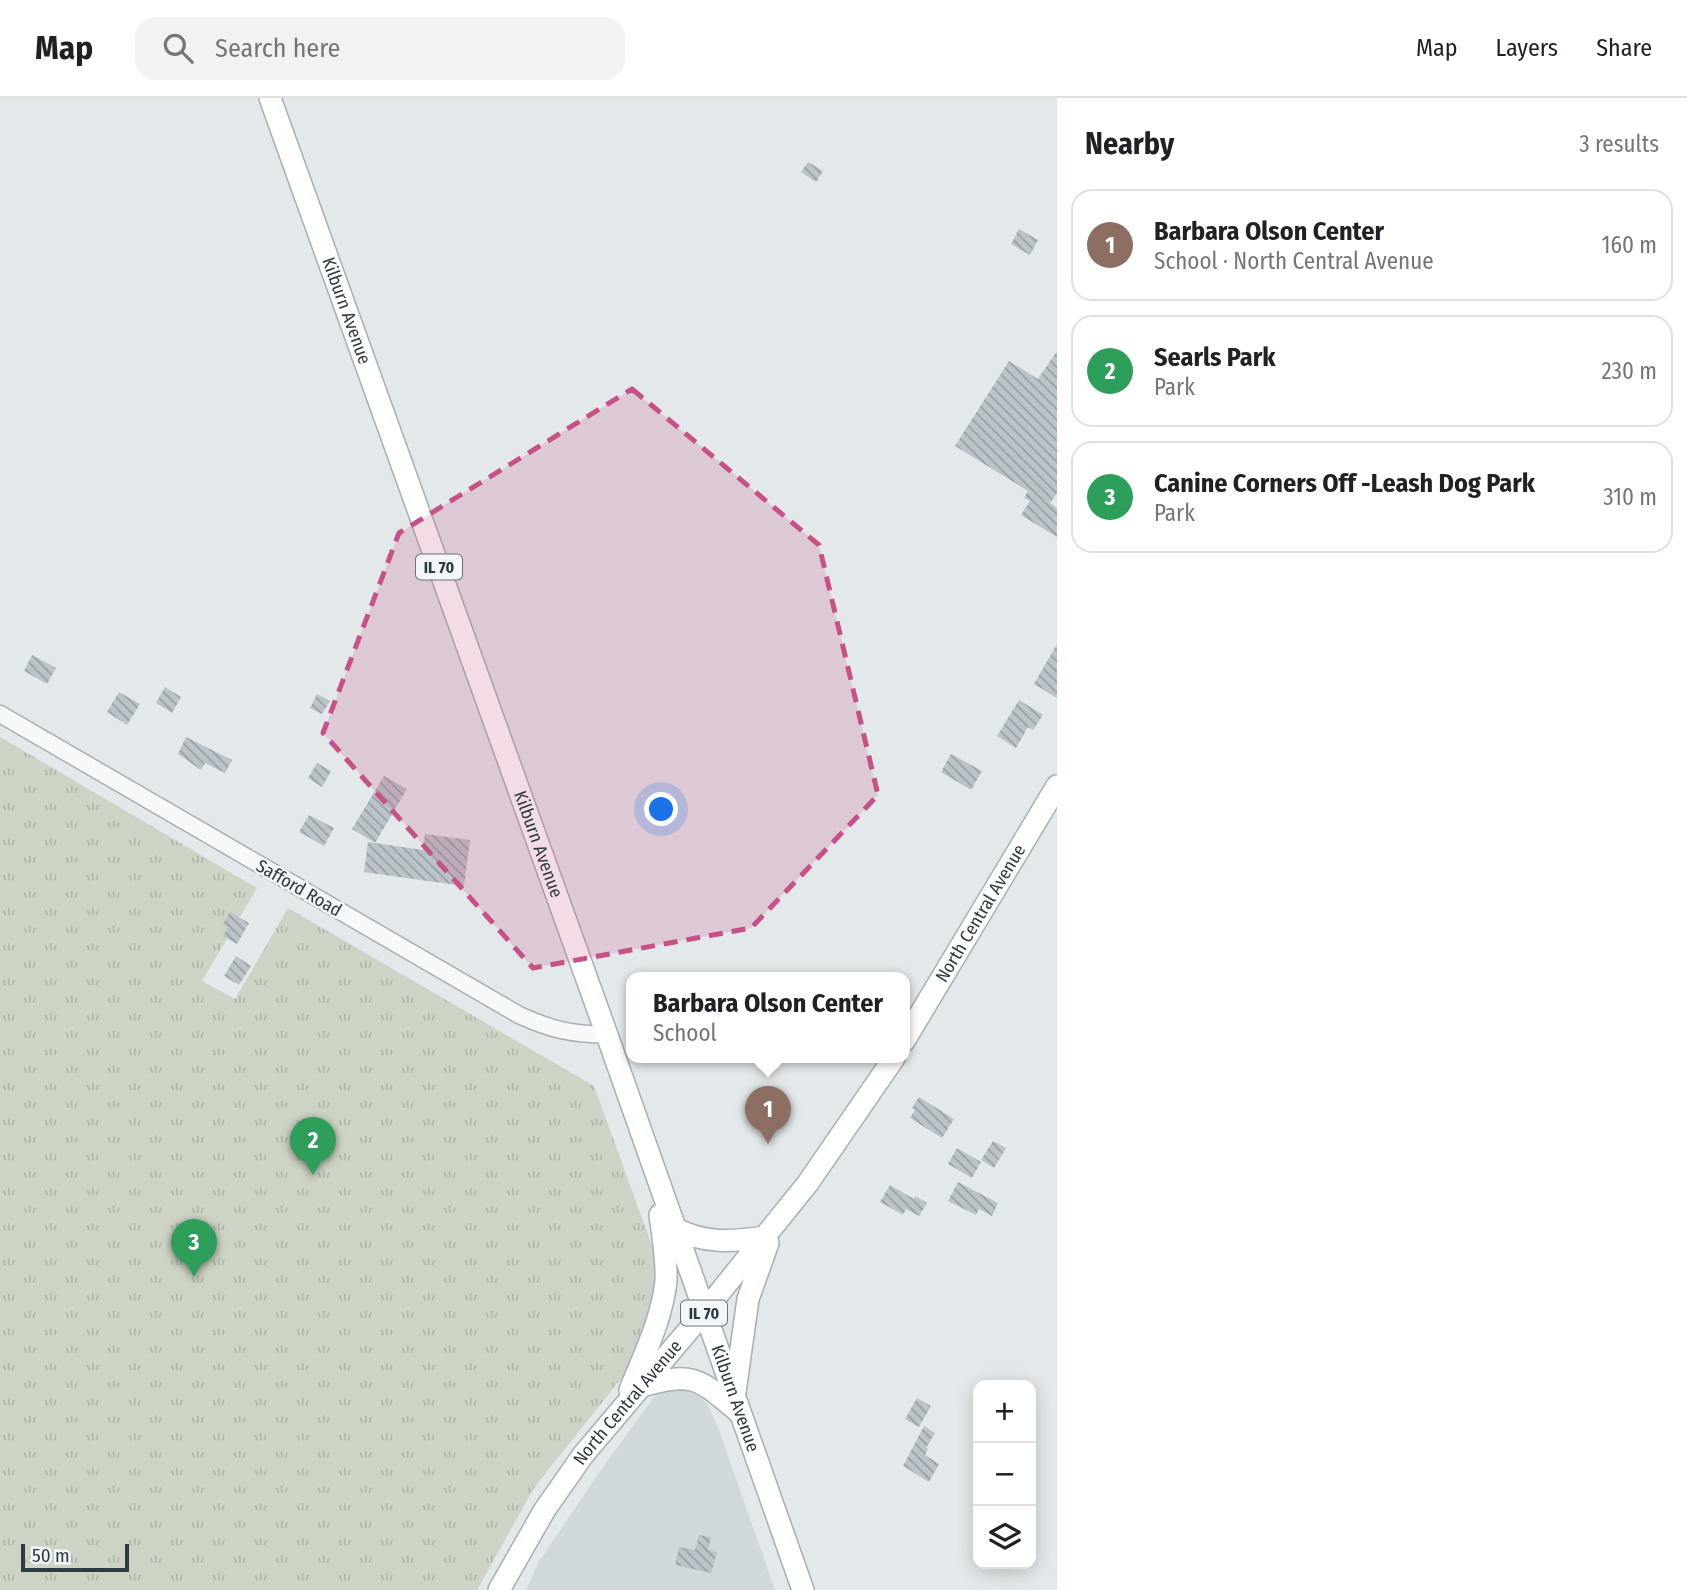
<!DOCTYPE html>
<html lang="en">
<head>
<meta charset="utf-8">
<style>
	body { margin:0; font-family:"Fira Sans Condensed",sans-serif; background:#f2f2f2; color:#202124 }
	.controls { position:absolute; right:21px; bottom:21px; display:grid; overflow:hidden; border-radius:14px; box-shadow:0 4px 18px #0003 }
	.controls button { width:63px; height:63px; display:grid; place-items:center; padding:0; border:0; border-bottom:2px solid #e0e0e0; background:#fff; color:#202124; font:35px sans-serif }
	.scale { position:absolute; left:21px; bottom:18px; width:108px; box-sizing:border-box; padding-left:7px; border:4px solid #2c3a42; border-top:0; font-size:19px; line-height:24px; white-space:nowrap; color:#2c3a42; -webkit-text-stroke:5px #f3f6f8; paint-order:stroke }
	.you { position:absolute; left:662px; top:712px; width:24px; height:24px; margin:-18px; border:5px solid #fff; border-radius:50%; background:#1a73e8; box-shadow:0 0 0 10px #1a73e833 }
	.badge { display:grid; place-items:center; width:46px; height:46px; border-radius:50%; background:#c75087; color:#fff; font-size:23px; font-weight:700 }
	.pin { position:absolute; translate:-50% -58px; filter:drop-shadow(0 2px 4px #0008) }
	.pin::after { content:''; position:absolute; top:37px; width:24px; height:21px; background:inherit; clip-path:polygon(0 0,100% 0,50% 100%) }
	.popup { position:absolute; left:626px; top:874px; width:284px; height:91px; box-sizing:border-box; display:grid; place-content:center; border-radius:14px; background:#fff; filter:drop-shadow(0 2px 5px #0005); font-size:23px; white-space:nowrap; color:#757577 }
	.popup b { font-size:26px; color:#202124 }
	.popup::after { content:''; position:absolute; left:50%; top:100%; margin-left:-14px; border:14px solid transparent; border-top-color:#fff }
	.list { margin:0; padding:0; list-style:none }
	h2 { display:flex; justify-content:space-between; align-items:center; height:91px; margin:0; padding:0 28px; font-size:30px }
	h2 small { font-size:23px; font-weight:400; color:#757577 }
	.list li { display:grid; grid-template-columns:46px 1fr auto; gap:21px; align-items:center; box-sizing:border-box; height:112px; margin:0 14px 14px; padding:0 14px; border:2px solid #e0e0e0; border-radius:21px }
	.list b { display:block; font-size:26px; white-space:nowrap }
	.list p { margin:0; font-size:23px; white-space:nowrap; color:#757577 }
	.list em { font-size:23px; font-style:normal; color:#757577 }
	.icon { flex:none; width:38px; height:38px; fill:none; stroke:currentColor; stroke-width:2; stroke-linecap:round; stroke-linejoin:round }
	.map { position:relative; flex:none; width:1057px; height:1492px; overflow:hidden }
	header { display:flex; align-items:center; gap:42px; box-sizing:border-box; height:98px; padding:0 35px; background:#fff; border-bottom:2px solid #e0e0e0 }
	header strong { font-size:33px }
	nav { display:flex; gap:38px; margin-inline-start:auto; font-size:24px }
	.search { width:490px; height:63px; background:#f2f2f2; display:flex; align-items:center; gap:18px; box-sizing:border-box; padding:0 24px; border-radius:21px; color:#757577; font-size:26px }
	main { display:flex }
	aside { flex:1; background:#fff }
	.map>svg:first-child { display:block }
	.built { fill:#d1d8dc }
	.grass { fill:url(#grass-tufts) }
	.building { fill:url(#building-back-hatch) }
	.lines { fill:none; stroke-linecap:round; stroke-linejoin:round }
	.minor-casing { stroke:#a8b0b4; stroke-width:19 }
	.major-casing { stroke:#a3b0b5; stroke-width:24 }
	.minor { stroke:#f6f8f9; stroke-width:16 }
	.major { stroke:#fff; stroke-width:21 }
	.marked { fill:#c75087; fill-opacity:0.2; stroke:#c75087; stroke-width:5; stroke-dasharray:14 9; stroke-linejoin:round }
	.labels { text-anchor:middle; dominant-baseline:central; stroke-width:5; stroke-linejoin:round; paint-order:stroke }
	.shield { fill:#f3f6f8; stroke:#687279; stroke-width:2 }
	.shield-label { font-size:16px; font-weight:bold; fill:#2c3a42 }
	.street-label { font-size:18px; fill:#2c3a42; stroke:#f3f6f8 }
</style>
</head>
<body>
<header>
<strong>Map</strong>
<div class="search"><svg class="icon" aria-label="search" viewBox="0 0 24 24"><circle cx="10" cy="10" r="6"/><path d="M15 15l6 6"/></svg>Search here</div>
<nav><a>Map</a><a>Layers</a><a>Share</a></nav>
</header>
<main>
<div class="map">
<svg width="1057" height="1492" viewBox="0 0 1057 1492">
	<defs>
		<pattern id="grass-tufts" width="24" height="20" patternUnits="userSpaceOnUse" patternTransform="scale(1.75)"><rect width="24" height="20" fill="#cdd4c5"/><path d="M3 7l-1-3M5 7V3M7 7l1-3M15 17l-1-3M17 17v-4M19 17l1-3" fill="none" stroke="#b0b7aa"/></pattern>
		<pattern id="building-back-hatch" width="6" height="6" patternUnits="userSpaceOnUse" patternTransform="scale(1.75)"><rect width="6" height="6" fill="#bac3c7"/><path d="M-1 5l2 2M0 0l6 6M5-1l2 2" fill="none" stroke="#979fa3"/></pattern>
	</defs>
	<rect width="100%" height="100%" fill="#e3e8ea"/>
	<!-- built -->
	<path class="built" d="M681,1287L695,1293L708,1307L720,1335L775,1492H526L538,1465L600,1373L657,1295Z"/>
	<!-- grass -->
	<path class="grass" d="M0,639L257,790L202,883L235,901L288,810L594,988L659,1167L658,1213L635,1263L534,1390L477,1492H0Z"/>
	<!-- building -->
	<g class="building">
		<path d="M808,64L823,73L816,84L801,74Z"/>
		<path d="M1019,131L1038,142L1030,157L1011,146Z"/>
		<path d="M1057,253V395L1050,405L1057,410V439L1021,417L1030,403L1024,400L1028,393L955,348L1009,263L1038,281Z"/>
		<path d="M1057,546V600L1034,586Z"/>
		<path d="M32,557L56,570L47,586L24,573Z"/>
		<path d="M165,589L181,599L172,615L156,605Z"/>
		<path d="M119,594L140,606L127,627L107,614Z"/>
		<path d="M317,596L330,603L322,616L310,610Z"/>
		<path d="M1019,602L1043,617L1033,632L1028,629L1016,650L997,638Z"/>
		<path d="M186,639L232,662L225,675L205,665L201,672L178,656Z"/>
		<path d="M951,656L982,673L971,692L941,674Z"/>
		<path d="M317,665L331,673L322,689L308,680Z"/>
		<path d="M384,678L407,691L375,745L352,731Z"/>
		<path d="M309,717L334,730L324,748L299,734Z"/>
		<path d="M425,736L470,742L464,788L364,774L368,744L423,752Z"/>
		<path d="M230,814L249,825L237,846L223,838L228,829L223,826Z"/>
		<path d="M236,858L251,868L239,887L224,878Z"/>
		<path d="M919,999L954,1021L942,1040L910,1020L915,1012L912,1010Z"/>
		<path d="M993,1043L1006,1050L994,1070L981,1062Z"/>
		<path d="M957,1050L981,1064L972,1080L948,1066Z"/>
		<path d="M958,1084L998,1105L992,1118L979,1111L976,1117L948,1103Z"/>
		<path d="M890,1087L914,1101L915,1098L927,1105L919,1118L906,1111L903,1117L880,1104Z"/>
		<path d="M917,1300L931,1308L919,1329L905,1321Z"/>
		<path d="M924,1328L935,1335L926,1350L928,1351L925,1357L939,1366L929,1384L903,1368Z"/>
		<path d="M699,1437L711,1439L708,1452L717,1454L711,1475L675,1467L679,1449L695,1452Z"/>
	</g>
	<g class="lines">
		<defs>
			<path id="minor" d="M0,616L519,917C552,932 571,936 607,937"/>
			<g id="major">
				<path id="s1" d="M270,0L607,937L803,1492"/>
				<path id="s2" d="M904,943L1057,688"/>
				<path d="M674,1130C705,1146 732,1144 765,1139"/>
				<path d="M642,1288C695,1273 699,1281 740,1315"/>
				<path d="M630,1292C644,1257 662,1221 666,1183C667,1161 663,1139 660,1117"/>
				<path d="M735,1294L748,1201L768,1145"/>
				<path id="s3" d="M499,1492L544,1413L583,1357L704,1214L808,1085L894,960"/>
			</g>
		</defs>
		<!-- minor casing -->
		<use href="#minor" class="minor-casing"/>
		<!-- major casing -->
		<use href="#major" class="major-casing"/>
		<!-- minor -->
		<use href="#minor" class="minor"/>
		<!-- major -->
		<use href="#major" class="major"/>
	</g>
	<!-- marked area -->
	<path class="marked" d="M632,291L819,447L878,697L751,830L533,870L323,635L399,435Z"/>
	<g class="labels">
		<!-- shield labels -->
		<g class="shield">
			<rect x="416" y="456.5" width="46" height="25" rx="5"/>
			<rect x="681" y="1202.5" width="46" height="25" rx="5"/>
		</g>
		<g class="shield-label">
			<text x="439" y="469">IL 70</text>
			<text x="704" y="1215">IL 70</text>
		</g>
		<!-- street labels -->
		<g class="street-label">
			<text stroke="none"><textPath href="#s1" startOffset="226">Kilburn Avenue</textPath></text>
			<text stroke="none"><textPath href="#s1" startOffset="793">Kilburn Avenue</textPath></text>
			<text transform="translate(299 790) rotate(30)">Safford Road</text>
			<text stroke="none"><textPath href="#s2" startOffset="149">North Central Avenue</textPath></text>
			<text stroke="none"><textPath href="#s1" startOffset="1381">Kilburn Avenue</textPath></text>
			<text stroke="none"><textPath href="#s3" startOffset="228">North Central Avenue</textPath></text>
		</g>
	</g>
</svg>
<div class="controls">
<button>+</button>
<button>−</button>
<button><svg class="icon" aria-label="layers" viewBox="0 0 24 24"><path d="M12 4l9 5-9 5-9-5zM3 14l9 5 9-5"/></svg></button>
</div>
<div class="scale">50 m</div>
<div class="you"></div>
<div class="pin badge" style="left:768px;top:1046px;background:#8d6e63">1</div>
<div class="popup"><b>Barbara Olson Center</b>School</div>
<div class="pin badge" style="left:313px;top:1077px;background:#2e9e5b">2</div>
<div class="pin badge" style="left:194px;top:1179px;background:#2e9e5b">3</div>
</div>
<aside>
<h2>Nearby<small>3 results</small></h2>
<ul class="list">
<li><span class="badge" style="background:#8d6e63">1</span><div><b>Barbara Olson Center</b><p>School · North Central Avenue</p></div><em>160 m</em></li>
<li><span class="badge" style="background:#2e9e5b">2</span><div><b>Searls Park</b><p>Park</p></div><em>230 m</em></li>
<li><span class="badge" style="background:#2e9e5b">3</span><div><b>Canine Corners Off -Leash Dog Park</b><p>Park</p></div><em>310 m</em></li>
</ul>
</aside>
</main>
</body>
</html>
